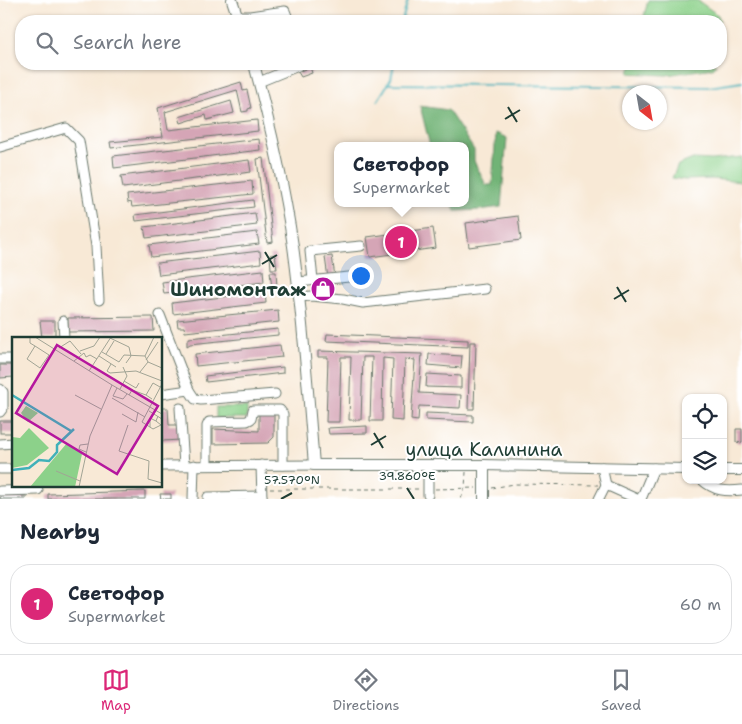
<!DOCTYPE html>
<html lang="en">
<head>
<meta charset="utf-8">
<style>
	body { margin:0; font-family:"Shantell Sans",sans-serif; background:#f2f2f3; color:#1f2937 }
	.controls { position:absolute; right:15px; bottom:15px; display:grid; overflow:hidden; border-radius:10px; box-shadow:0 1px 4px #0004 }
	.controls button { width:45px; height:45px; display:grid; place-items:center; padding:0; border:0; border-bottom:1px solid #e0e1e3; background:#fff; color:#1f2937; font:25px sans-serif }
	.compass { position:absolute; left:622px; top:85px; width:45px; height:45px; border-radius:50%; background:#fff; box-shadow:0 1px 4px #0004; rotate:149deg }
	.you { position:absolute; left:360px; top:275px; width:18px; height:18px; margin:-12px; border:4px solid #fff; border-radius:50%; background:#1a73e8; box-shadow:0 0 0 8px #1a73e833 }
	.badge { display:grid; place-items:center; width:32px; height:32px; border-radius:50%; background:#db2777; color:#fff; font-size:16px; font-weight:700 }
	.pin { position:absolute; translate:-50% -50%; border:2px solid #fff; box-shadow:0 1px 5px #0006 }
	.popup { position:absolute; left:334px; top:142px; width:135px; height:65px; box-sizing:border-box; display:grid; place-content:center; border-radius:10px; background:#fff; filter:drop-shadow(0 1px 4px #0005); font-size:16px; white-space:nowrap; color:#747a83 }
	.popup b { font-size:19px; color:#1f2937 }
	.popup::after { content:''; position:absolute; left:50%; top:100%; margin-left:-10px; border:10px solid transparent; border-top-color:#fff }
	.list { margin:0; padding:0; list-style:none }
	h2 { display:flex; justify-content:space-between; align-items:center; height:65px; margin:0; padding:0 20px; font-size:21px }
	h2 small { font-size:16px; font-weight:400; color:#747a83 }
	.list li { display:grid; grid-template-columns:32px 1fr auto; gap:15px; align-items:center; box-sizing:border-box; height:80px; margin:0 10px 10px; padding:0 10px; border:1px solid #e0e1e3; border-radius:20px }
	.list b { display:block; font-size:19px; white-space:nowrap }
	.list p { margin:0; font-size:16px; white-space:nowrap; color:#747a83 }
	.list em { font-size:16px; font-style:normal; color:#747a83 }
	.icon { flex:none; width:28px; height:28px; fill:none; stroke:currentColor; stroke-width:2; stroke-linecap:round; stroke-linejoin:round }
	.map { position:relative; flex:none; width:742px; height:499px; overflow:hidden }
	.search { position:absolute; background:#fff; box-shadow:0 1px 4px #0004; left:15px; right:15px; top:15px; height:55px; display:flex; align-items:center; gap:12px; box-sizing:border-box; padding:0 18px; border-radius:20px; color:#747a83; font-size:19px }
	.sheet { height:155px; background:#fff }
	nav { display:flex; justify-content:space-around; align-items:center; box-sizing:border-box; height:70px; border-top:1px solid #e0e1e3; background:#fff; font-size:14px; color:#747a83 }
	nav a { display:grid; justify-items:center; gap:2px }
	nav .on { color:#db2777 }
	.map>svg:first-child { display:block }
	.green { fill:#8cd18a; stroke:#56875f }
	.forest { fill:#71b376; stroke:#487855 }
	.lines { fill:none; stroke-linecap:round; stroke-linejoin:round }
	.stream { stroke:#41b1b9; stroke-width:2 }
	.building { fill:#d5a5b6 }
	.minor-casing { stroke:#6b796d; stroke-width:11 }
	.major-casing { stroke:#6b796d; stroke-width:12 }
	.path { stroke:#6b796d; stroke-width:1; stroke-dasharray:4 4; stroke-linecap:butt }
	.minor { stroke:#fff; stroke-width:9 }
	.major { stroke:#fff; stroke-width:10 }
	.ticks { fill:none; stroke:#1f3d34; stroke-width:2 }
	.labels { text-anchor:middle; dominant-baseline:central; stroke-width:4; stroke-linejoin:round; paint-order:stroke }
	.poi-label { font-size:19px; font-weight:bold; fill:#1f3d34; stroke:#fff; text-anchor:end }
	.street-label { font-size:19px; fill:#1f3d34; stroke:#fff }
	.inset-river { fill:none; stroke:#41b1b9; stroke-width:2.5 }
	.inset-road { fill:none; stroke:#a1a495; stroke-width:1 }
	.view { fill:#b5179e; fill-opacity:0.15; stroke:#b5179e; stroke-width:2.5 }
	.inset-edge { fill:none; stroke:#1f3d34; stroke-width:2.5 }
	.ticks-label { font-size:12px; text-anchor:middle; fill:#1f3d34; stroke:#fff; stroke-width:4; stroke-linejoin:round; paint-order:stroke }
</style>
</head>
<body>
<div class="map">
<svg width="742" height="499" viewBox="0 0 742 499">
	<rect width="100%" height="100%" fill="#fff"/>
	<filter id="ink" filterUnits="userSpaceOnUse"><feTurbulence type="fractalNoise" baseFrequency=".02" numOctaves="2"/><feDisplacementMap in="SourceGraphic" scale="10" xChannelSelector="R" yChannelSelector="G"/><feConvolveMatrix kernelMatrix="1 2 1 2 8 2 1 2 1" color-interpolation-filters="sRGB"/></filter>
	<filter id="wash" filterUnits="userSpaceOnUse"><feTurbulence type="fractalNoise" baseFrequency=".0096" numOctaves="4" result="noise"/><feDisplacementMap in="SourceGraphic" scale="20" xChannelSelector="R" yChannelSelector="G"/><feGaussianBlur stdDeviation="1.12" result="paint"/><feColorMatrix in="noise" values="0 0 0 0 0 0 0 0 0 0 0 0 0 0 0 0 0 1.4 0 .05"/><feComposite in="paint" operator="in"/></filter>
	<g filter="url(#wash)">
		<rect width="100%" height="100%" fill="#f8e9d6"/>
		<!-- green -->
		<g class="green">
			<path d="M648,0H697L718,15L720,21H643Z"/>
			<path d="M632,64H716L713,68L666,75L629,73Z"/>
			<path d="M742,157L741,182L713,179L685,180L672,178L678,165L693,159L712,160Z"/>
			<rect x="216" y="407" width="31" height="11"/>
		</g>
		<!-- forest -->
		<path class="forest" d="M420,106L448,110L474,150V161L486,185H492L496,133L507,138L501,207L479,210L455,211L452,203H465V146H430Z"/>
		<g class="lines">
			<!-- stream -->
			<g class="stream">
				<path d="M402,21L408,0"/>
				<path d="M387,84L709,87L742,82"/>
				<path d="M378,100L391,79L394,64"/>
			</g>
		</g>
		<g id="blocks">
			<!-- building -->
			<g class="building">
				<path d="M310,67L312,73L301,77L298,72Z"/>
				<path d="M241,82L243,91L247,90L251,108L248,109V111L242,112L237,90L165,112L168,130L257,120L258,131L111,148L110,142L163,137L158,108Z"/>
				<path d="M231,101L234,113L207,120L206,115L181,123L179,117Z"/>
				<path d="M259,139L260,150L114,168L113,156Z"/>
				<path d="M263,158L273,242L267,243L257,159Z"/>
				<path d="M249,160L251,172L123,188L121,176Z"/>
				<path d="M252,181L253,194L132,207L131,202L128,203L127,195Z"/>
				<path d="M253,200L254,207L136,221L135,215Z"/>
				<path d="M255,213L257,225L146,238L144,227Z"/>
				<path d="M518,216L521,240L469,247L466,223Z"/>
				<path d="M433,228L436,248L370,257L367,237Z"/>
				<path d="M257,232L259,244L151,257L149,245Z"/>
				<path d="M260,251L261,263L159,275L157,263Z"/>
				<path d="M275,254L277,269H271L270,255Z"/>
				<path d="M332,256L335,277L328,278L325,257Z"/>
				<path d="M263,270L264,282L164,294L162,282Z"/>
				<path d="M270,272H276L277,287L272,288Z"/>
				<path d="M326,285L327,292L321,294L320,287Z"/>
				<path d="M265,292L266,303L173,314L172,303Z"/>
				<path d="M278,310L279,322L185,332L184,327H178L177,320Z"/>
				<path d="M153,317L154,331L68,332V318Z"/>
				<path d="M40,321H55V338H42Z"/>
				<path d="M278,329V335L190,344L187,346V340H189V338Z"/>
				<path d="M327,334L468,340V347L326,341Z"/>
				<path d="M470,342H476L474,409H468Z"/>
				<path d="M280,345L282,357L196,366L195,354Z"/>
				<path d="M318,351L422,354L419,393L461,395L460,408L419,406L418,421L411,420L415,360L405,359L403,421L391,420L393,359L383,358L382,421H370L372,357H363L361,420H349L351,357H341L339,422H326L328,357H318Z"/>
				<path d="M429,354L462,356L461,368L428,365Z"/>
				<path d="M0,365H14V377L0,378Z"/>
				<path d="M283,367V373L206,382L205,376Z"/>
				<path d="M427,374L461,376V388L426,387Z"/>
				<path d="M161,408H168L169,425H180L181,440L162,441Z"/>
				<path d="M426,413L473,415V422L426,420Z"/>
				<path d="M259,414H274V437L268,443L213,444V429L259,431Z"/>
				<rect x="0" y="421" width="14" height="12"/>
				<path d="M367,426V433L329,434L328,428Z"/>
				<path d="M736,429H742V443L736,442Z"/>
				<path d="M145,491V499H48V494Z"/>
				<path d="M2,493L22,494V496H26V499H0Z"/>
				<path d="M160,494H171V499H161Z"/>
			</g>
		</g>
	</g>
	<g filter="url(#ink)">
		<use href="#blocks" fill-opacity="0" stroke="#6b796d" stroke-width="1"/>
		<g class="lines">
			<defs>
				<g id="minor">
					<path d="M237,16H250L285,11L289,21"/>
					<path d="M259,82L298,66L297,64"/>
					<path d="M0,147L66,128L79,141L96,246L99,300"/>
					<path d="M313,280L310,251L361,246"/>
					<path d="M298,282L359,276"/>
					<path d="M299,297L311,296L343,299L363,303L485,289"/>
					<path d="M160,315L189,390"/>
					<path d="M63,321L64,338"/>
					<path d="M0,359H14"/>
					<path d="M0,389L3,392V408L0,412"/>
					<path d="M161,394L189,390L195,399L201,400L275,394"/>
					<path d="M180,408L184,465"/>
					<path d="M0,444L14,443"/>
					<path d="M207,465V426L209,422L247,421L251,419L253,410H280L283,414V465"/>
					<path d="M261,465L262,499"/>
					<path d="M161,466L314,465"/>
					<path d="M428,466V495"/>
					<path d="M0,469H14"/>
					<path d="M702,480C714,491 726,492 742,490"/>
					<path d="M606,485L637,499"/>
					<path d="M0,491L38,490"/>
					<path d="M193,499L194,465"/>
					<path d="M208,499V497L262,496"/>
					<path d="M599,499L606,485L602,467"/>
					<path d="M641,499L654,468"/>
				</g>
				<g id="major">
					<path d="M232,0L239,21"/>
					<path d="M254,64C270,124 284,184 293,246C303,318 308,392 314,465H484L686,469"/>
					<path d="M723,470H742"/>
					<path d="M484,499V465"/>
				</g>
			</defs>
			<!-- minor casing -->
			<use href="#minor" class="minor-casing"/>
			<!-- major casing -->
			<use href="#major" class="major-casing"/>
			<!-- path -->
			<g class="path">
				<path d="M492,488L514,484L598,485"/>
				<path d="M270,489H421"/>
				<path d="M435,489L476,488"/>
				<path d="M461,499L465,488L466,472"/>
			</g>
			<!-- minor -->
			<use href="#minor" class="minor"/>
			<!-- major -->
			<use href="#major" class="major"/>
		</g>
	</g>
	<!-- ticks -->
	<path class="ticks" d="M508,107L517,122M505,119L520,110M265,252L274,267M262,264L277,255M617,287L626,302M614,299L629,290M374,433L383,448M371,445L386,436M407,488L414,499M281,499L292,493"/>
	<!-- icons -->
	<defs>
		<symbol id="shop-disc" viewBox="-11 -11 22 22"><circle r="9.5" fill="#b5179e" stroke="#fff"/><path d="M-5-2.5h2.3a2.7 3.5 0 0 1 5.4 0H5L5.5 6h-11ZM-1.5-2.5h3a1.5 2.3 0 0 0-3 0Z" fill="#fff"/></symbol>
	</defs>
	<g fill-rule="evenodd">
		<use href="#shop-disc" x="309" y="275" width="28" height="28"/>
	</g>
	<g class="labels">
		<!-- poi labels -->
		<g class="poi-label">
			<text x="306" y="289">Шиномонтаж</text>
		</g>
		<!-- street labels -->
		<g class="street-label">
			<text x="484" y="449">улица Калинина</text>
		</g>
	</g>
	<!-- overview -->
	<g transform="translate(12 337)">
		<rect width="150" height="150" fill="#f8e9d6"/>
		<path d="M14,69L26,76L16,85L9,76ZM17,91L37,111L15,128L0,131V100L8,101ZM55,106L70,117L63,150H18Z" fill="#8cd18a"/>
		<path class="inset-river" d="M0,58L59,94M0,133L17,131L27,123L37,124L45,115V108L62,92"/>
		<path class="inset-road" d="M18,0V6L23,9L37,18L28,31L15,22L23,9M23,0L100,48L78,99L67,150M98,1L117,10L119,19L114,26M47,11L58,4L69,17M68,14L82,9L88,0M90,15L107,25L112,18L133,19L142,0M94,17L102,4M87,19L104,30M134,23L146,5M62,24L72,16L74,20L78,18L85,22M136,25L150,31M99,27L95,34L98,36L124,34L150,44M77,34L99,0M128,35L136,25L133,19M112,44L124,51L127,46M100,48L150,77M105,51L101,59L111,62L115,57M108,52L115,39L111,30M63,58L89,72M117,58L120,53L134,58M100,61L133,80M140,62L134,58L141,46L148,50M137,74L150,82M110,77L124,85L126,75M144,84L149,88L141,92L130,85L150,47M116,88L107,114L137,124L136,142L150,146M138,90V81L144,84L146,79M74,115L67,112L68,108L76,107M44,134L68,144"/>
		<path class="view" d="M45,8L146,69L105,137L4,76Z"/>
		<rect width="150" height="150" class="inset-edge"/>
	</g>
	<g class="ticks-label">
		<text x="407" y="480">39.860°E</text>
		<text x="292" y="484">57.570°N</text>
	</g>
</svg>
<div class="controls">
<button><svg class="icon" aria-label="locate" viewBox="0 0 24 24"><circle cx="12" cy="12" r="6"/><path d="M12 2v4M12 18v4M2 12h4M18 12h4"/></svg></button>
<button><svg class="icon" aria-label="layers" viewBox="0 0 24 24"><path d="M12 4l9 5-9 5-9-5zM3 14l9 5 9-5"/></svg></button>
</div>
<svg class="compass" viewBox="-18 -18 36 36"><path d="M0-13l5 13h-10z" fill="#e53935"/><path d="M0 13l5-13h-10z" fill="#747a83"/></svg>
<div class="you"></div>
<div class="pin badge" style="left:401px;top:242px">1</div>
<div class="popup"><b>Светофор</b>Supermarket</div>
<div class="search"><svg class="icon" aria-label="search" viewBox="0 0 24 24"><circle cx="10" cy="10" r="6"/><path d="M15 15l6 6"/></svg>Search here</div>
</div>
<section class="sheet">
<h2>Nearby<small></small></h2>
<ul class="list">
<li><span class="badge">1</span><div><b>Светофор</b><p>Supermarket</p></div><em>60 m</em></li>
</ul>
</section>
<nav>
<a class="on"><svg class="icon" aria-label="map" viewBox="0 0 24 24"><path d="M3 6l6-2 6 2 6-2v14l-6 2-6-2-6 2zM9 4v14M15 6v14"/></svg>Map</a>
<a><svg class="icon" aria-label="directions" viewBox="0 0 24 24"><path d="M12 3l9 9-9 9-9-9zM9 14v-3h6M13 9l2 2-2 2"/></svg>Directions</a>
<a><svg class="icon" aria-label="saved" viewBox="0 0 24 24"><path d="M7 4h10v16l-5-4-5 4z"/></svg>Saved</a>
</nav>
</body>
</html>
